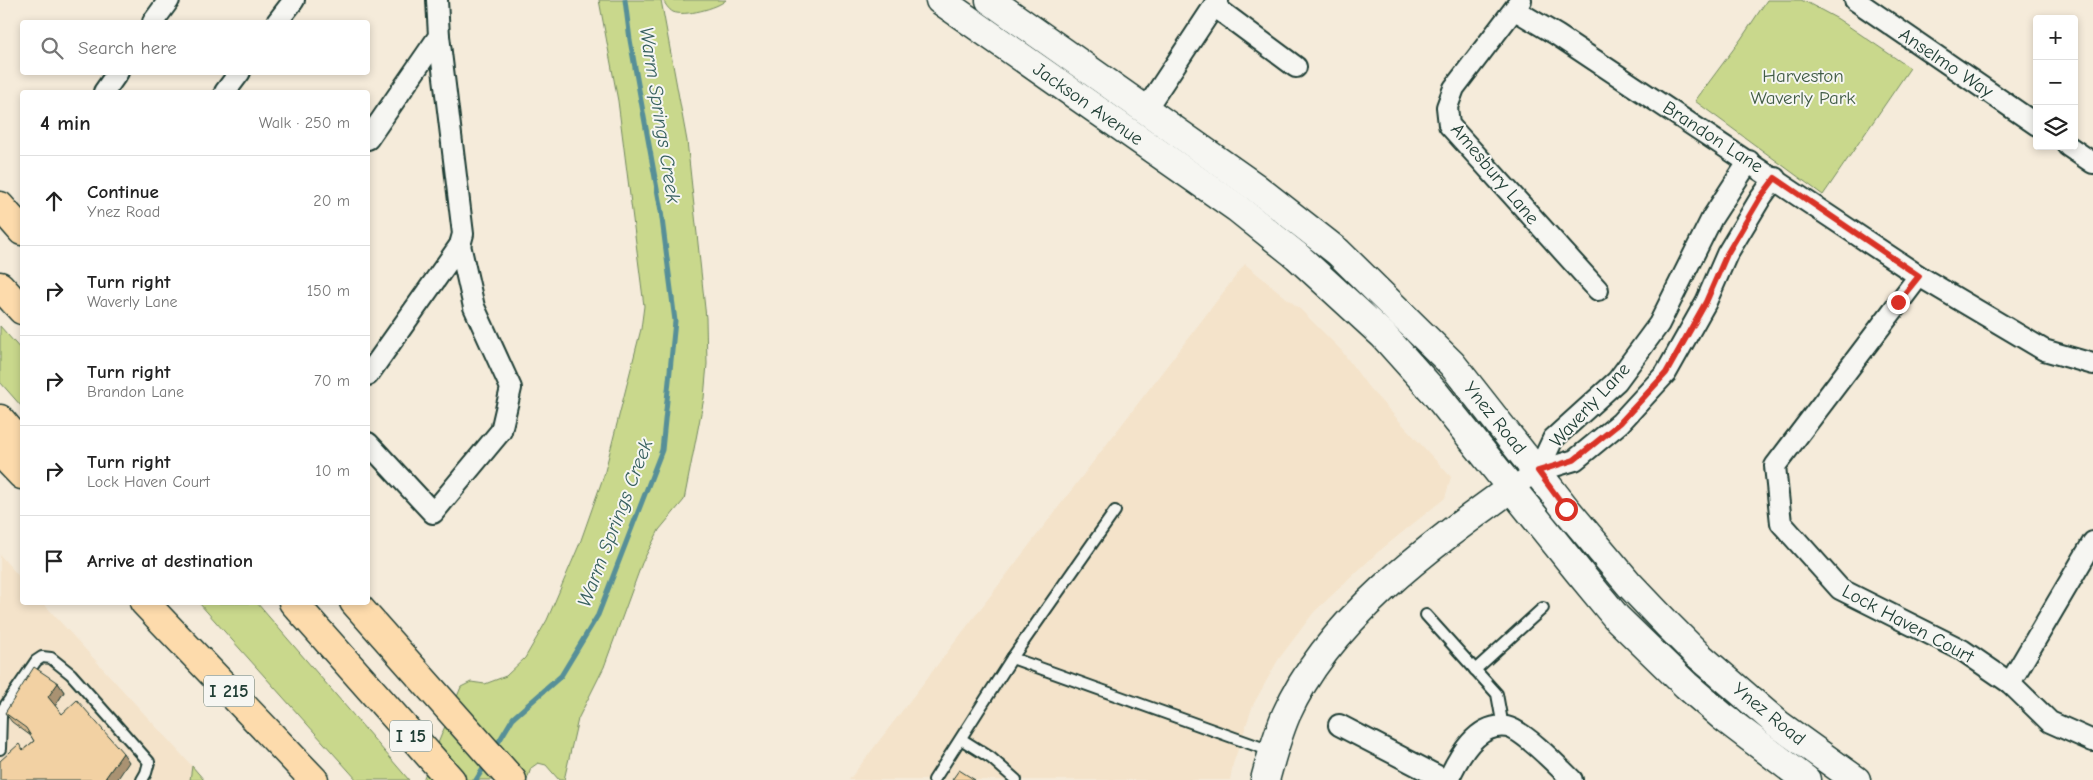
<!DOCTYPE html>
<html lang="en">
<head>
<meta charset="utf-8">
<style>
	body { margin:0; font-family:"Comic Neue",sans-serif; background:#f6f6f6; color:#222 }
	.controls { position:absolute; right:15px; top:15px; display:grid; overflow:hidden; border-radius:5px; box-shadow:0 2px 8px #0003 }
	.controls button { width:45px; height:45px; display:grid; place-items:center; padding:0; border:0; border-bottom:1px solid #e0e0e0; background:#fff; color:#222; font:25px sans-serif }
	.stop { position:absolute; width:15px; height:15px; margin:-11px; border:4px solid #d93025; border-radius:50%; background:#fff }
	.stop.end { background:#d93025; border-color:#fff; box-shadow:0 1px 5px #0008 }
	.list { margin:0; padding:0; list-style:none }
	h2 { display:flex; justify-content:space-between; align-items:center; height:65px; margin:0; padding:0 20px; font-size:21px }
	h2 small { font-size:16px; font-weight:400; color:#767676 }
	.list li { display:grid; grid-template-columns:32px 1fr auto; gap:15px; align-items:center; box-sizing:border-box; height:90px; padding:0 20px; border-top:1px solid #e0e0e0 }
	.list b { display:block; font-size:19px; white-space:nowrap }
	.list p { margin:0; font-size:16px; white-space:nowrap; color:#767676 }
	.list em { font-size:16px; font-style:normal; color:#767676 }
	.icon { flex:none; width:28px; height:28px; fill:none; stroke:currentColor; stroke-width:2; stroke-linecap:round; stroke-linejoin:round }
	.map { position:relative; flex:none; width:2093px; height:780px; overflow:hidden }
	.search { position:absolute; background:#fff; box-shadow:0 2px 8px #0003; left:20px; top:20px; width:350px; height:55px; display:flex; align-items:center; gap:12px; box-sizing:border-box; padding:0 18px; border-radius:5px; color:#767676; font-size:19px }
	.panel { position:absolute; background:#fff; box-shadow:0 2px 8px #0003; left:20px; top:90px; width:350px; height:515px; border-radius:5px }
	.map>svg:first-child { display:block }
	.built { fill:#f4e3ca }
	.green { fill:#c9d88c; stroke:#748a60 }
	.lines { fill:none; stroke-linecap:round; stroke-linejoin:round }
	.stream { stroke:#568f98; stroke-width:5 }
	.lane-casing { stroke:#1f3d34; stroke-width:14 }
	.street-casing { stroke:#1f3d34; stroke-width:24 }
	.secondary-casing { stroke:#1f3d34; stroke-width:31 }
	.highway-casing { stroke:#1f3d34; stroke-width:31 }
	.lane { stroke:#f6f6f2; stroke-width:10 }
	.street { stroke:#f6f6f2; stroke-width:20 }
	.secondary { stroke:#f6f6f2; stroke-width:28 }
	.highway { stroke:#fddbac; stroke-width:28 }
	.wall { fill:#d0b48c; stroke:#1f3d34 }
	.shaded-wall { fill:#a99272; stroke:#1f3d34 }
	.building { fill:#f2d1a3; stroke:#1f3d34 }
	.route { stroke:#d93025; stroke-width:6 }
	.labels { text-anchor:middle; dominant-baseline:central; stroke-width:4; stroke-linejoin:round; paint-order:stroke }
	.shield { fill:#f6f6f2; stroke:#60746d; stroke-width:1 }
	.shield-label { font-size:18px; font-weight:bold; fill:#1f3d34 }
	.street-label { font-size:19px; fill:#1f3d34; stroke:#f6f6f2 }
	.park-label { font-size:19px; fill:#415c46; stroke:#f6f6f2 }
	.water-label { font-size:20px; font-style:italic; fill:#365f5e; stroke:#f6f6f2 }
</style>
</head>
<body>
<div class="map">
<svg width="2093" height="780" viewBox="0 0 2093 780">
	<rect width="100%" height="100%" fill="#f5ebda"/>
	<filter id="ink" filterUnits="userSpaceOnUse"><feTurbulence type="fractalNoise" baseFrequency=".02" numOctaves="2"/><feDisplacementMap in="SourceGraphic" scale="10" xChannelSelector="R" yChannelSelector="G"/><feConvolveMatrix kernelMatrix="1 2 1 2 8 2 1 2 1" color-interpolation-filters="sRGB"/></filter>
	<g filter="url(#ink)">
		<!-- built -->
		<g class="built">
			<path d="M1245,264L1301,310L1341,350L1369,388L1451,477L1445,498L1378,552L1314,612L1278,660L1253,705L1233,764L1230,780H849Z"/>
			<path d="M0,555L22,580V602L43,603L192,766L190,780H0Z"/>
		</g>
		<!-- green -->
		<g class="green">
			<path d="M599,0H661L687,141L706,318L707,364L704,398L684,500L659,530L642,563L604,667L578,719L564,780H559L546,765L538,763L531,768L527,780H423L461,687L471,682L485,684L506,676L525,658L547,620L580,543L604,475L641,329L644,306L618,101Z"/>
			<path d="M663,0H726C718,8 684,17 673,12C669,10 665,4 663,0Z"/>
			<path d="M1767,0H1801L1808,3L1838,19L1910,68L1823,195L1695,101L1741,39Z"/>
			<path d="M0,326L22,351V407L0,382Z"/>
			<path d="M199,603H257L409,780H357Z"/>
			<path d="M192,766L204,780H190Z"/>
		</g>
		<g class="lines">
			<!-- stream -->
			<g class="stream">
				<path d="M495,748L513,718L561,676L598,615L662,450L675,321L661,211L630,40L625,0"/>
				<path d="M476,780L486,764"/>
			</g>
			<defs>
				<g id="lane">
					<path d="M1426,615L1497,694L1503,727"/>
					<path d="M1012,658L1115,511"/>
					<path d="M1475,670L1543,608"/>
					<path d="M961,739L991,758L1016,780"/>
					<path d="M0,749L1,716L3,709L36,661L42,657L51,658L71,674L149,762L146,773L142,780"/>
					<path d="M934,780L1012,658L1271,751"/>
				</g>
				<g id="street">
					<path d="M1521,0L1454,88L1447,107L1449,125L1598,290"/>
					<path d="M1855,0L2037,125"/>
					<path d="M1214,6L1296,67"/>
					<path d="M1515,10L1557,35L1919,276L2044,350L2093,364"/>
					<path d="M153,22L169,0"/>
					<path d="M277,22L294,0"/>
					<path d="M104,92L118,72"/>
					<path d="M225,92L240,72"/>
					<path d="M1146,109L1218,0"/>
					<path d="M368,139L439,36L437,0"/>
					<path d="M2068,146L2093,163"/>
					<path d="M1919,276L1775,466L1781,523L1840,589L1962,650L2010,683L2050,722L2093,741"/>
					<path d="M368,375L460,245L463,234L439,36"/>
					<path d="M368,443L433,513L501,431L511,388L474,307L460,245"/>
					<path d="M1538,471L1553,439L1617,381L1659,324L1712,218L1749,161"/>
					<path d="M1511,488L1538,471L1575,460L1620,423L1666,373L1706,302L1727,254L1760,199L1775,178"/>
					<path d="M2010,683L2093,542"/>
					<path d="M1339,725L1445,780"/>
					<path d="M1448,780C1458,758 1477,722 1507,727C1523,730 1559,767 1572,780"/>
				</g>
				<g id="secondary">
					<path d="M940,0L1237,208L1297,256L1383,335L1435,393L1578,571L1616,617L1686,685L1723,717L1806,780"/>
					<path d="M990,0L1255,187L1338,252L1452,364L1566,509L1629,584L1668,625L1697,654L1778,724L1856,780"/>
					<path d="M1265,780C1271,758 1277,736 1286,715C1328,620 1429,547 1511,488"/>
				</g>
				<g id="highway">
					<path d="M0,206L22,231"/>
					<path d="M0,286L22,310"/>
					<path d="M0,419L22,445"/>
					<path d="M0,452L22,475"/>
					<path d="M144,602L314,780"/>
					<path d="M293,602L451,780"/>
					<path d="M354,602L512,780"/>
				</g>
			</defs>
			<!-- lane casing -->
			<use href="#lane" class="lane-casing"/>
			<!-- street casing -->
			<use href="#street" class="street-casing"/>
			<!-- secondary casing -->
			<use href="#secondary" class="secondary-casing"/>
			<!-- highway casing -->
			<use href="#highway" class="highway-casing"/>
			<!-- lane -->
			<use href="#lane" class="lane"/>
			<!-- street -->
			<use href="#street" class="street"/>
			<!-- secondary -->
			<use href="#secondary" class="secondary"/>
			<!-- highway -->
			<use href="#highway" class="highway"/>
		</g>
		<!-- wall -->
		<path class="wall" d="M58,683L64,692L55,706L62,714L129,762L23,750L34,741L31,736L12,722L5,713Z"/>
		<!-- shaded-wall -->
		<g class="shaded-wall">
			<path d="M58,683L64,692L55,706L48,697Z"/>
			<path d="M123,753L129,762L117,780H104Z"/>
		</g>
		<!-- building -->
		<g class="building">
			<path d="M34,667L58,683L48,697L62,714L77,700L123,753L104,780H0V761L19,744L23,750L34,741L26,728L5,713Z"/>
			<path d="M959,770L975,780H952Z"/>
		</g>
	</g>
	<g class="lines" filter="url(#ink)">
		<!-- route -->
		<path class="route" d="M1566,509L1538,471L1574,460L1620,423L1666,373L1706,302L1727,254L1760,198L1775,178L1919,276L1898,302"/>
	</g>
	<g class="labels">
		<!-- shield labels -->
		<g class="shield">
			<rect x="204" y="675.5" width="50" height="31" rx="4"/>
			<rect x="390" y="720.5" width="42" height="31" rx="4"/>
		</g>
		<g class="shield-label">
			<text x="229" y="691">I 215</text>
			<text x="411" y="736">I 15</text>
		</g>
		<!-- street labels -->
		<g class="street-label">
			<text transform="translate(1946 63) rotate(34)">Anselmo Way</text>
			<text transform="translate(1088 104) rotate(35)">Jackson Avenue</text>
			<text transform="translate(1713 137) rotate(33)">Brandon Lane</text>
			<text transform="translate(1495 174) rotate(50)">Amesbury Lane</text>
			<text transform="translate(1590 405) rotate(-47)">Waverly Lane</text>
			<text transform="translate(1495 418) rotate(51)">Ynez Road</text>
			<text transform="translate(1908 624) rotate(28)">Lock Haven Court</text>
			<text transform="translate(1769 714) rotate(39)">Ynez Road</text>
		</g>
		<!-- park labels -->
		<g class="park-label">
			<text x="1803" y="76">Harveston<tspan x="1803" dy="22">Waverly Park</tspan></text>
		</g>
		<!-- water labels -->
		<g class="water-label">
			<text transform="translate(660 115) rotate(81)">Warm Springs Creek</text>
			<text transform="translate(615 523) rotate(-69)">Warm Springs Creek</text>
		</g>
	</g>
</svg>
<div class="controls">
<button>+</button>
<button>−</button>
<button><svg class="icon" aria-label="layers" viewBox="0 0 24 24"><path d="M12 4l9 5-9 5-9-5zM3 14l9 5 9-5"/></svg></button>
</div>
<div class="stop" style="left:1566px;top:509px"></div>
<div class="stop end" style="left:1898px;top:302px"></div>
<div class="search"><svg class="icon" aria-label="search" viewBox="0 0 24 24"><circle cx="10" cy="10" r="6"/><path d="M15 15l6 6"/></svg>Search here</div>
<section class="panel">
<h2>4 min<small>Walk · 250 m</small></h2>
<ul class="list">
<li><svg class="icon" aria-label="ahead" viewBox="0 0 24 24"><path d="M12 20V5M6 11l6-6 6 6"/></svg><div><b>Continue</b><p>Ynez Road</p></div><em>20 m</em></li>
<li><svg class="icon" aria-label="right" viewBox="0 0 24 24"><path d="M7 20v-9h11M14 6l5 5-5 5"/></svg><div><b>Turn right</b><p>Waverly Lane</p></div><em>150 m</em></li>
<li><svg class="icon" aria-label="right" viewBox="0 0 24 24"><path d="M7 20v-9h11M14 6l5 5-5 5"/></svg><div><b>Turn right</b><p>Brandon Lane</p></div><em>70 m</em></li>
<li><svg class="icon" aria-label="right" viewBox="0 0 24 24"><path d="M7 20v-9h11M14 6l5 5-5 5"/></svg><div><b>Turn right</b><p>Lock Haven Court</p></div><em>10 m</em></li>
<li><svg class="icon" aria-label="arrive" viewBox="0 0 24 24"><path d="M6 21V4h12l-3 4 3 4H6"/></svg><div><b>Arrive at destination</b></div></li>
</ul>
</section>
</div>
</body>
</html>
